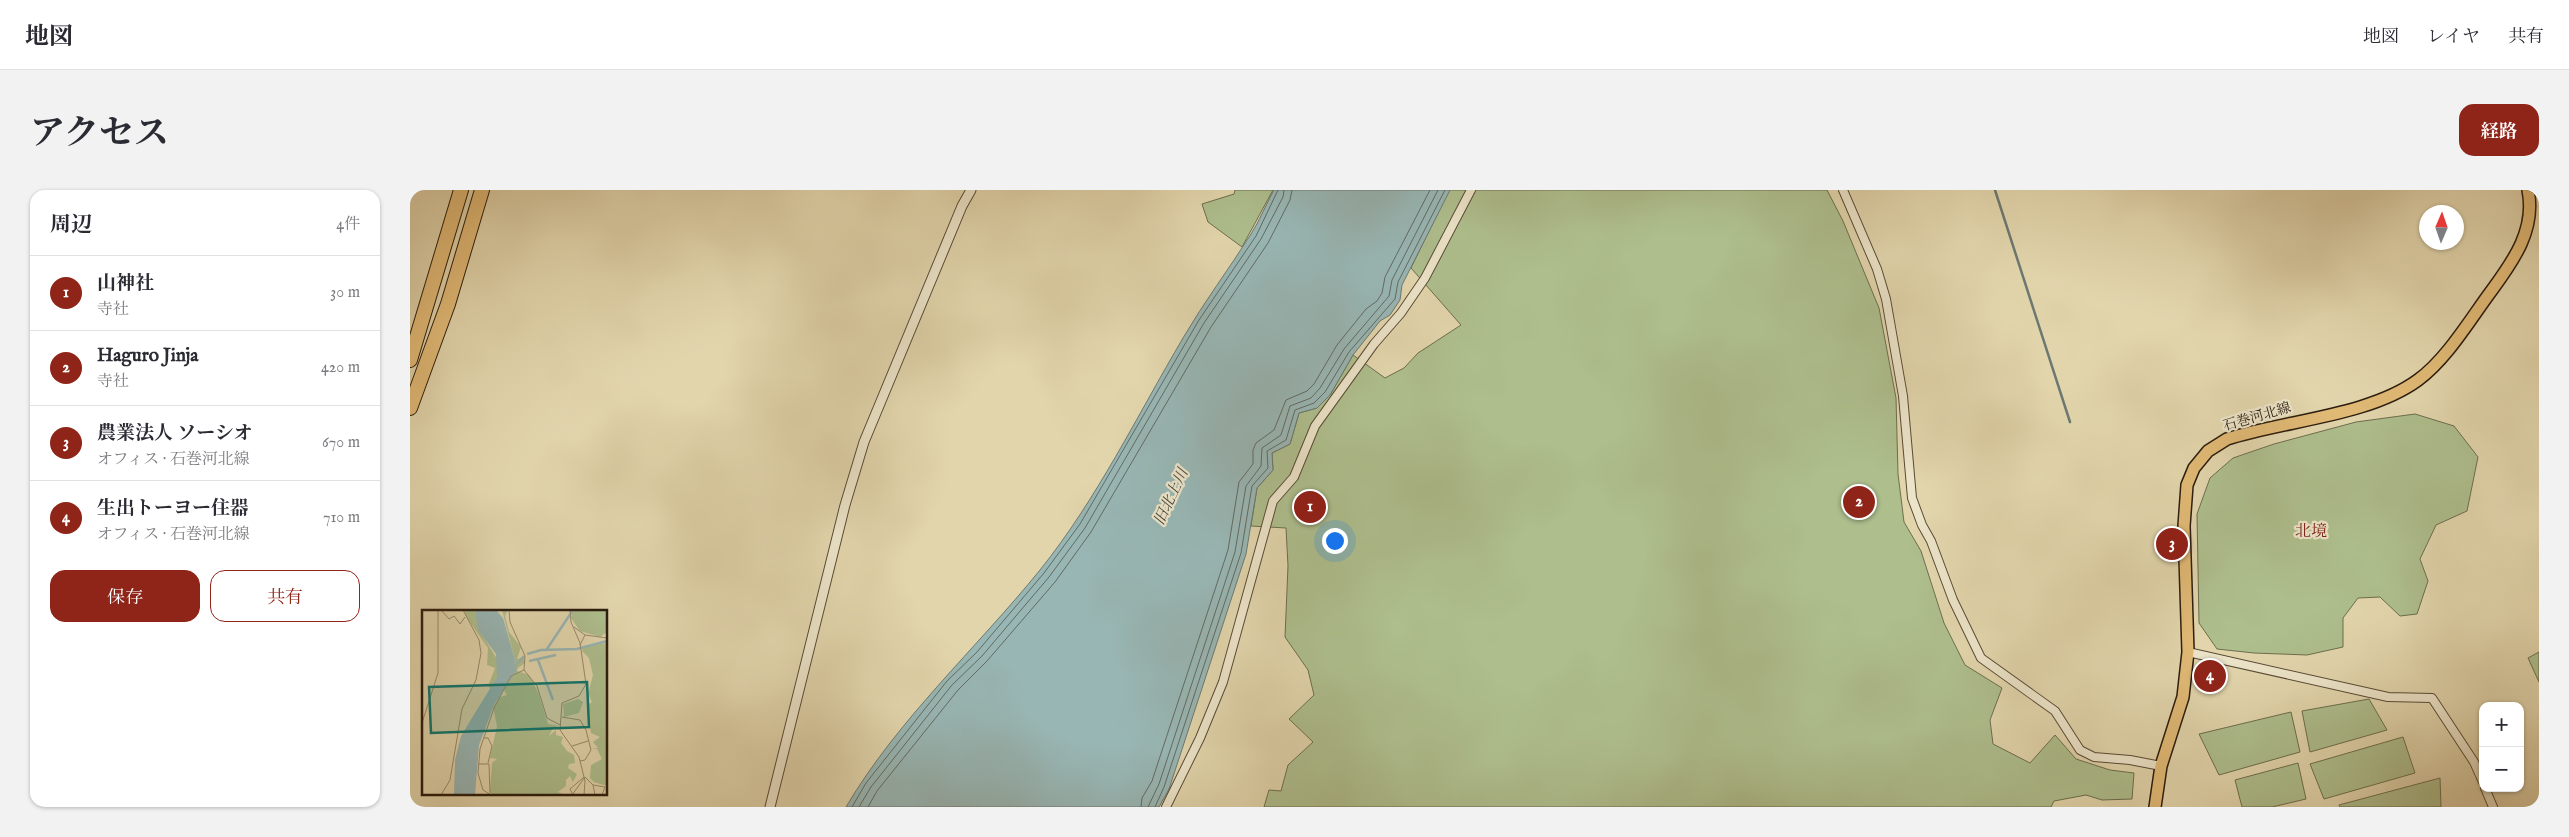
<!DOCTYPE html>
<html lang="ja">
<head>
<meta charset="utf-8">
<style>
	body { margin:0; font-family:"IM FELL English","Noto Serif JP",serif; background:#f2f2f3; color:#2b2b33 }
	.controls { position:absolute; right:15px; bottom:15px; display:grid; overflow:hidden; border-radius:10px; box-shadow:0 1px 4px #0004 }
	.controls button { width:45px; height:45px; display:grid; place-items:center; padding:0; border:0; border-bottom:1px solid #e1e1e2; background:#fff; color:#2b2b33; font:25px sans-serif }
	.compass { position:absolute; left:2009px; top:15px; width:45px; height:45px; border-radius:50%; background:#fff; box-shadow:0 1px 4px #0004; rotate:2deg }
	.you { position:absolute; left:924px; top:350px; width:18px; height:18px; margin:-12px; border:4px solid #fff; border-radius:50%; background:#1a73e8; box-shadow:0 0 0 8px #1a73e833 }
	.badge { display:grid; place-items:center; width:32px; height:32px; border-radius:50%; background:#8f2418; color:#fff; font-size:16px; font-weight:700 }
	.pin { position:absolute; translate:-50% -50%; border:2px solid #fff; box-shadow:0 1px 5px #0006 }
	.list { margin:0; padding:0; list-style:none }
	h2 { display:flex; justify-content:space-between; align-items:center; height:65px; margin:0; padding:0 20px; font-size:21px }
	h2 small { font-size:16px; font-weight:400; color:#7c7c81 }
	.list li { display:grid; grid-template-columns:32px 1fr auto; gap:15px; align-items:center; box-sizing:border-box; height:75px; padding:0 20px; border-top:1px solid #e1e1e2 }
	.list b { display:block; font-size:19px; white-space:nowrap }
	.list p { margin:0; font-size:16px; white-space:nowrap; color:#7c7c81 }
	.list em { font-size:16px; font-style:normal; color:#7c7c81 }
	.actions { display:flex; gap:10px; padding:15px 20px }
	.actions a { flex:1; padding:11px 0; border:1px solid #8f2418; border-radius:15px; text-align:center; font-size:18px; color:#8f2418 }
	.actions .main { background:#8f2418; color:#fff }
	.map { position:relative; flex:none; width:2129px; height:617px; overflow:hidden; border-radius:15px }
	header { display:flex; align-items:center; gap:30px; box-sizing:border-box; height:70px; padding:0 25px; background:#fff; border-bottom:1px solid #e1e1e2 }
	header strong { font-size:24px }
	nav { display:flex; gap:28px; margin-inline-start:auto; font-size:18px }
	.intro { display:flex; align-items:center; justify-content:space-between; box-sizing:border-box; height:120px; padding:0 30px }
	h1 { margin:0; font-size:35px }
	.button { padding:12px 22px; border-radius:15px; background:#8f2418; color:#fff; font-size:18px; font-weight:700 }
	main { display:flex; gap:30px; padding:0 30px }
	aside { flex:1; background:#fff; border-radius:15px; box-shadow:0 1px 4px #0004 }
	.map>svg:first-child { display:block }
	.green { fill:#aebe8d; stroke:#6c6e4e }
	.water { fill:#98b6b4; stroke:#6c7972 }
	.lines { fill:none; stroke-linecap:round; stroke-linejoin:round }
	.shore { stroke:#626a62; stroke-width:1 }
	.stream { stroke:#6c7972; stroke-width:2.5 }
	.minor-casing { stroke:#594b36; stroke-width:10 }
	.tertiary-casing { stroke:#594b36; stroke-width:11 }
	.primary-casing { stroke:#2b1d0f; stroke-width:14 }
	.motorway-casing { stroke:#2b1d0f; stroke-width:16 }
	.minor { stroke:#ece4c9; stroke-width:8 }
	.tertiary { stroke:#ece4c9; stroke-width:9 }
	.primary { stroke:#e1ba76; stroke-width:11 }
	.motorway { stroke:#e1ba76; stroke-width:14 }
	.labels { text-anchor:middle; dominant-baseline:central; stroke-width:4.5; stroke-linejoin:round; paint-order:stroke }
	.street-label { font-size:14px; fill:#2b1d0f; stroke:#ece4c9 }
	.water-label { font-size:15px; font-style:italic; fill:#4c4b41; stroke:#ece4c9 }
	.quarter-label { font-size:16px; fill:#7a1f14; stroke:#ece4c9 }
	.inset-river { fill:none; stroke:#98b6b4; stroke-width:2.5 }
	.inset-road { fill:none; stroke:#998b6d; stroke-width:1 }
	.view { fill:#0f766e; fill-opacity:0.15; stroke:#0f766e; stroke-width:2.5 }
	.inset-edge { fill:none; stroke:#2b1d0f; stroke-width:2.5 }
</style>
</head>
<body>
<header>
<strong>地図</strong>
<nav><a>地図</a><a>レイヤ</a><a>共有</a></nav>
</header>
<div class="intro"><h1>アクセス</h1><a class="button">経路</a></div>
<main>
<aside>
<h2>周辺<small>4件</small></h2>
<ul class="list">
<li><span class="badge">1</span><div><b>山神社</b><p>寺社</p></div><em>30 m</em></li>
<li><span class="badge">2</span><div><b>Haguro Jinja</b><p>寺社</p></div><em>420 m</em></li>
<li><span class="badge">3</span><div><b>農業法人 ソーシオ</b><p>オフィス · 石巻河北線</p></div><em>670 m</em></li>
<li><span class="badge">4</span><div><b>生出トーヨー住器</b><p>オフィス · 石巻河北線</p></div><em>710 m</em></li>
</ul>
<div class="actions"><a class="main">保存</a><a>共有</a></div>
</aside>
<div class="map">
<svg width="2129" height="617" viewBox="0 0 2129 617">
	<rect width="100%" height="100%" fill="#e2d5ac"/>
	<filter id="stains"><feTurbulence type="fractalNoise" baseFrequency=".004" numOctaves="4"/><feColorMatrix values="0 0 0 0 .2 0 0 0 0 .09 0 0 0 0 .02 0 0 0 .5 -.17"/></filter>
	<radialGradient id="worn" r=".72"><stop offset=".6" stop-color="#630" stop-opacity="0"/><stop offset="1" stop-color="#630" stop-opacity=".3"/></radialGradient>
	<!-- green -->
	<g class="green">
		<path d="M825,0H863L832,57L798,32L792,14L824,4Z"/>
		<path d="M1039,0H1417L1433,31L1469,118L1486,208L1488,284L1494,332L1511,361L1534,433L1555,475L1592,498L1580,530L1583,554L1620,573L1645,545L1666,569L1700,580L1724,583L1722,609L1692,610L1676,605L1644,611L1641,617H854L859,600L871,601L878,575L903,552L879,529L904,505L898,480L875,447L878,376L876,338L841,336L847,298L863,280L862,263L880,254L889,223L907,218L920,205L943,165L975,188L994,178L1008,163L1051,135L1001,78Z"/>
		<path d="M2005,224L2044,236L2068,267L2057,321L2026,335L2010,369L2018,391L2007,424L1990,426L1970,407L1948,408L1933,428V457L1897,465L1844,463L1807,459L1789,433L1787,324L1800,288L1823,268L1864,254L1946,232Z"/>
		<path d="M2129,462V492L2118,468Z"/>
		<path d="M1959,509L1977,540L1900,562L1892,521Z"/>
		<path d="M1881,522L1890,562L1809,585L1789,544Z"/>
		<path d="M1993,547L2005,583L1914,609L1900,574Z"/>
		<path d="M1888,573L1896,609L1862,617H1832L1825,590Z"/>
		<path d="M2030,588L2031,617H1930L1929,615Z"/>
	</g>
	<!-- water -->
	<path class="water" d="M864,0H1040L992,95L990,110L980,125L970,131L943,165L920,205L907,218L889,223L880,254L862,263L863,280L847,298L836,364L759,599L749,617H436C488,529 566,459 630,380C687,309 727,226 773,148C794,112 819,79 841,44C850,30 856,14 864,0Z"/>
	<g class="lines">
		<!-- shore -->
		<g class="shore">
			<path d="M442,617L456,593L537,491L567,462L634,383L670,334L789,130L846,46L868,0"/>
			<path d="M449,617L461,597L542,495L572,466L639,387L675,338L794,133L851,49L873,7L874,0"/>
			<path d="M458,617L467,601L548,500L577,471L645,392L681,342L801,137L858,53L880,10L882,0"/>
			<path d="M731,617L732,608L742,591L818,360L829,292L843,274V260L846,253L864,240L876,210L897,201L904,194L927,155L956,119L967,111L972,103L975,87L1020,0"/>
			<path d="M738,617L749,594L825,362L836,296L851,276L852,258L871,245L880,216L901,208L910,198L934,159L979,106L982,90L1028,0"/>
			<path d="M745,617L754,597L831,363L842,296L858,278L857,261L876,250L885,220L904,213L915,202L939,162L985,109L988,92L1035,0"/>
		</g>
		<!-- stream -->
		<path class="stream" d="M1585,0L1660,232"/>
		<defs>
			<g id="minor">
				<path d="M1433,0L1467,79L1476,109L1493,206L1502,308L1512,335L1521,351L1543,410L1571,468L1645,521L1670,560L1684,567L1720,570L1751,576"/>
				<path d="M1778,462L1978,507L2022,508L2064,572L2073,592"/>
				<path d="M2075,598L2083,617"/>
				<path d="M756,617L790,548L813,492L863,311L884,287L905,236L964,154L991,123L1015,88L1061,0"/>
			</g>
			<path id="tertiary" d="M360,617L435,315L454,252L552,16L561,0"/>
			<path id="primary" d="M1745,617L1751,576L1773,507L1778,462L1774,336L1777,295L1784,278L1798,261L1817,249C1876,230 1959,226 2008,190C2037,169 2061,128 2082,100C2104,70 2126,39 2118,0"/>
			<g id="motorway">
				<path d="M0,170L51,0"/>
				<path d="M0,218L38,114L72,0"/>
			</g>
		</defs>
		<!-- minor casing -->
		<use href="#minor" class="minor-casing"/>
		<!-- tertiary casing -->
		<use href="#tertiary" class="tertiary-casing"/>
		<!-- primary casing -->
		<use href="#primary" class="primary-casing"/>
		<!-- motorway casing -->
		<use href="#motorway" class="motorway-casing"/>
		<!-- minor -->
		<use href="#minor" class="minor"/>
		<!-- tertiary -->
		<use href="#tertiary" class="tertiary"/>
		<!-- primary -->
		<use href="#primary" class="primary"/>
		<!-- motorway -->
		<use href="#motorway" class="motorway"/>
	</g>
	<g class="labels">
		<!-- street labels -->
		<g class="street-label">
			<text transform="translate(1847 227) rotate(-16)">石巻河北線</text>
		</g>
		<!-- water labels -->
		<g class="water-label">
			<text transform="translate(761 307) rotate(-65)">旧北上川</text>
		</g>
		<!-- quarter labels -->
		<g class="quarter-label">
			<text x="1901" y="342">北境</text>
		</g>
	</g>
	<!-- overview -->
	<g transform="translate(12 420)">
		<rect width="185" height="185" fill="#e2d5ac"/>
		<path d="M53,0L57,20L75,49V67L69,79L66,76L73,58L65,55L66,38L43,5V1ZM80,0H86L83,6L87,22L99,37L95,49L102,47L103,53L96,58H92L93,50ZM151,0H185V22L178,27L158,21L149,8ZM185,33V176L172,172L168,168L169,155L180,149L175,139H169L176,138L171,132L178,127L169,123L167,113V94L170,92L166,84L171,65L167,48L160,41L162,36ZM93,60L107,65L116,82L126,114L137,116L131,118L127,126L134,120V125L141,127L139,133L145,141L152,145L153,153L147,154L146,158L155,164L151,172L148,166L144,170V176L136,182L143,185H70L68,182L70,153L75,149L68,148L75,116L71,97L78,87L85,85L82,80ZM156,89L161,92L157,103L142,107L141,94Z" fill="#aebe8d"/>
		<path d="M53,0H74L81,8L93,50L92,58H96L72,95L57,135L53,185H32L33,150L39,126L75,67L74,44L56,20Z" fill="#98b6b4"/>
		<path class="inset-river" d="M125,39L151,0M105,44L119,40L155,39L185,31M116,50L131,90M107,51L134,45M90,59L102,46"/>
		<path class="inset-road" d="M19,0L27,9L32,6L38,14L43,7M87,0L88,12L103,46L102,60M148,0L149,12L158,33L164,74L157,86L140,93L138,120L157,147L163,171L162,185M152,17L163,25L158,35M163,25L185,28M102,60L115,76L125,108L138,115M140,107L158,110L164,120L169,140L163,150L158,151M0,113L16,63V0M62,128H66L70,136L66,153M150,136L166,131M57,154H67L68,183M171,175L183,177L180,185M19,185L28,170L40,99L54,70L59,43L57,30L41,0M69,185L61,180L56,163L58,139L72,98L89,66L102,60M150,185L163,167L171,175L173,185M151,185L148,179L162,167"/>
		<path class="view" d="M165,72L167,117L9,123L7,77Z"/>
		<rect width="185" height="185" class="inset-edge"/>
	</g>
	<rect width="100%" height="100%" filter="url(#stains)"/>
	<rect width="100%" height="100%" fill="url(#worn)"/>
</svg>
<div class="controls">
<button>+</button>
<button>−</button>
</div>
<svg class="compass" viewBox="-18 -18 36 36"><path d="M0-13l5 13h-10z" fill="#e53935"/><path d="M0 13l5-13h-10z" fill="#7c7c81"/></svg>
<div class="you"></div>
<div class="pin badge" style="left:900px;top:317px">1</div>
<div class="pin badge" style="left:1449px;top:312px">2</div>
<div class="pin badge" style="left:1762px;top:354px">3</div>
<div class="pin badge" style="left:1800px;top:486px">4</div>
</div>
</main>
</body>
</html>
